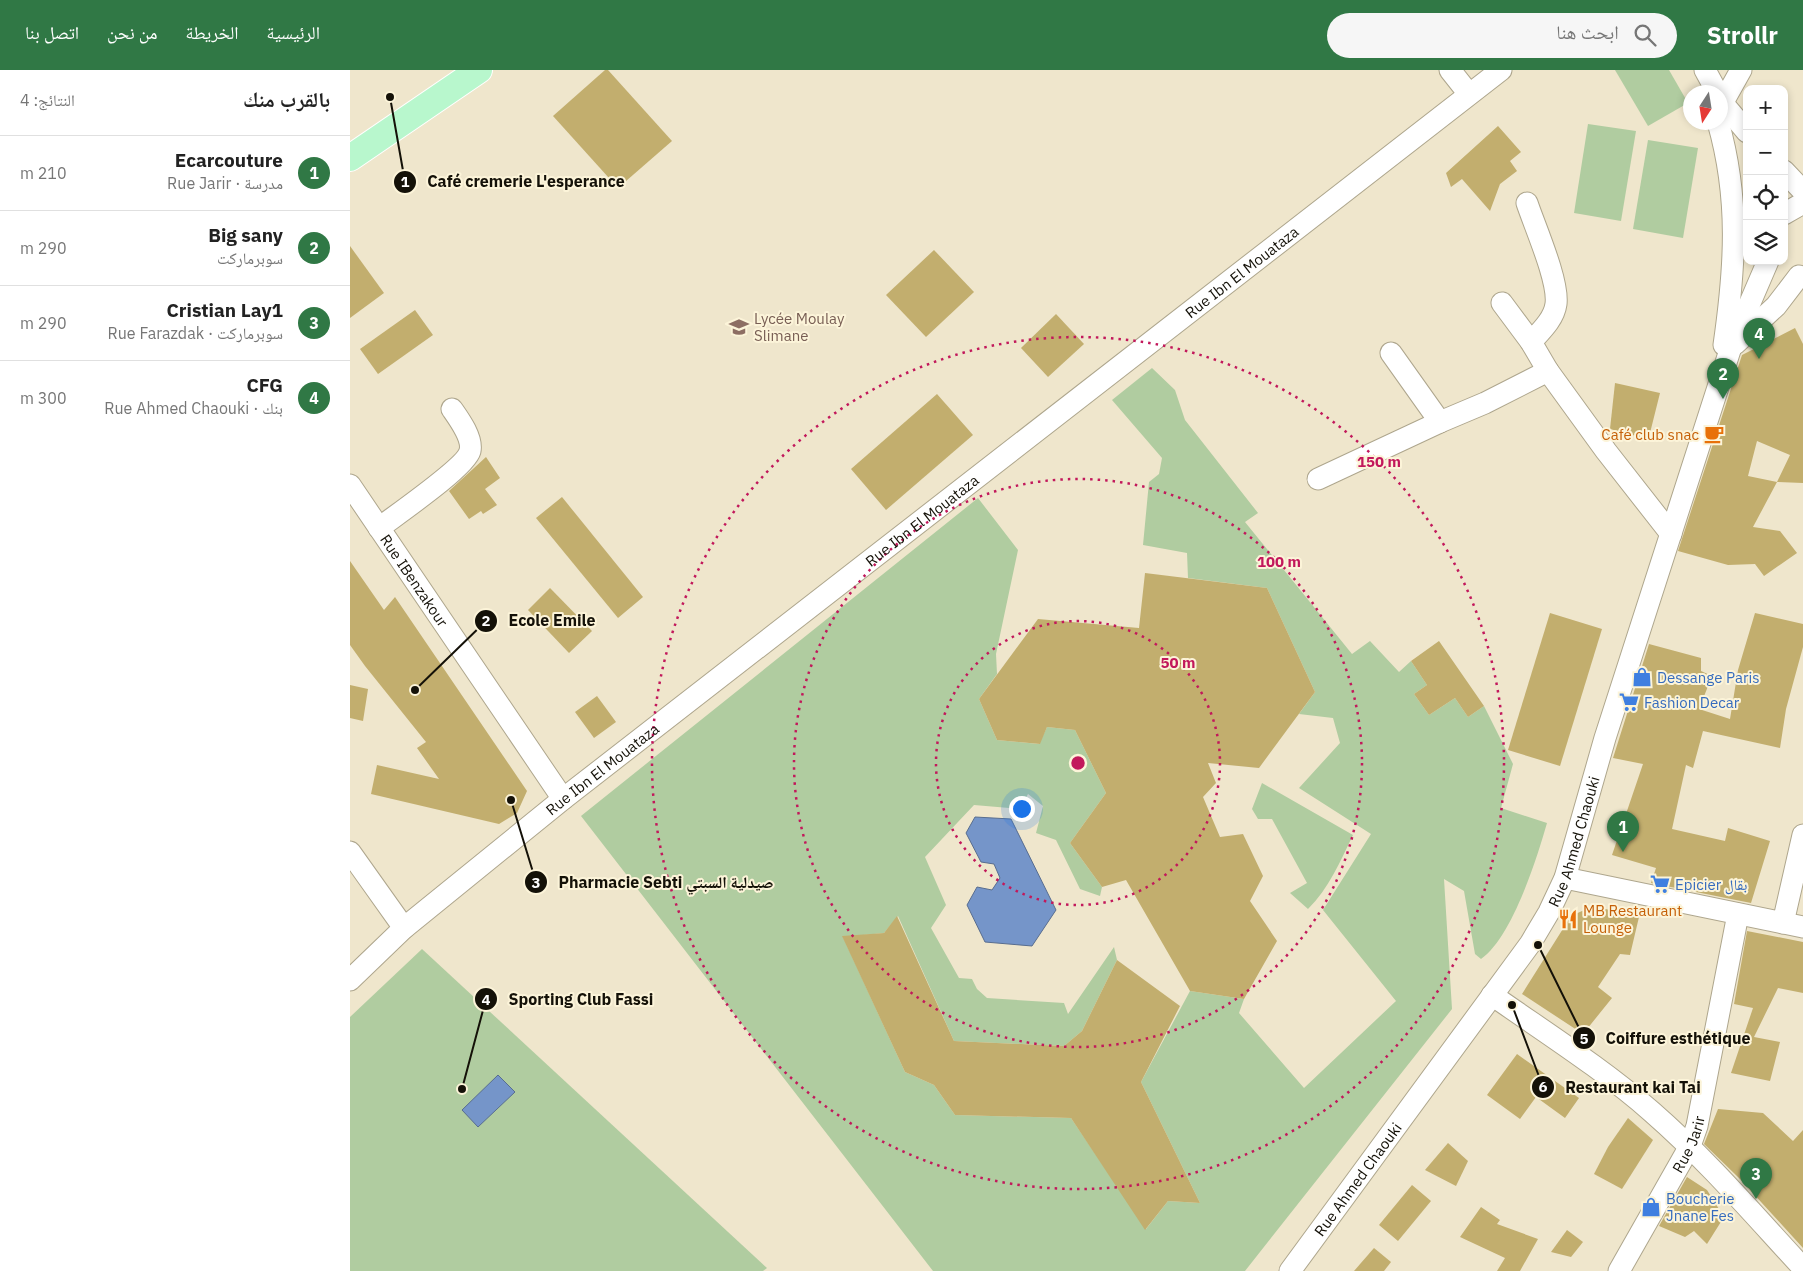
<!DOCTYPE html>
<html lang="ar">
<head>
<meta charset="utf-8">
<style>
	body { margin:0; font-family:"IBM Plex Sans","Noto Naskh Arabic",sans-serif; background:#f6f6f6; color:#222; direction:rtl }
	.controls { position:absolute; right:15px; top:15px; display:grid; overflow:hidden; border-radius:10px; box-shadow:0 2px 8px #0003 }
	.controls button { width:45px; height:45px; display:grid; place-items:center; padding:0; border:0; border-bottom:1px solid #e0e0e0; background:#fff; color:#222; font:25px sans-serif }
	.compass { position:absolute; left:1333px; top:15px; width:45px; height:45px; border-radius:50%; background:#fff; box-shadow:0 2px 8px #0003; rotate:192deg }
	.you { position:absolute; left:671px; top:738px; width:18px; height:18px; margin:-12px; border:4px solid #fff; border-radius:50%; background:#1a73e8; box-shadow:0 0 0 8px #1a73e833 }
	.badge { display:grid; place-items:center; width:32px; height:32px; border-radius:50%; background:#307845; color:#fff; font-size:16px; font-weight:700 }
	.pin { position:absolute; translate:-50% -41px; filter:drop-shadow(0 1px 2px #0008) }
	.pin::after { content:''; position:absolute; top:26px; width:18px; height:15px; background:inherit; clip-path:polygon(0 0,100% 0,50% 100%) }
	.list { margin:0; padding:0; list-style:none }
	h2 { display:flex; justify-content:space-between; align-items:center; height:65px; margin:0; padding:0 20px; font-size:21px }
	h2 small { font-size:16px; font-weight:400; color:#767676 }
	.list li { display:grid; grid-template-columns:32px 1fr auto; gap:15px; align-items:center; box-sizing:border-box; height:75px; padding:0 20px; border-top:1px solid #e0e0e0 }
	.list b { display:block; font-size:19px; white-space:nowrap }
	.list p { margin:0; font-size:16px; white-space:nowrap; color:#767676 }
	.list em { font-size:16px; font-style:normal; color:#767676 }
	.icon { flex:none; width:28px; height:28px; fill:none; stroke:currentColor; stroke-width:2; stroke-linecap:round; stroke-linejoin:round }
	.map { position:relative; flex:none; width:1453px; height:1201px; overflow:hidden; direction:ltr }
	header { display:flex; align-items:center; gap:30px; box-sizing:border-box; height:70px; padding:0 25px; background:#307845; color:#fff }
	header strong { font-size:24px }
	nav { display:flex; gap:28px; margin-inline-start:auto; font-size:18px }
	.search { width:350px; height:45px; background:#f6f6f6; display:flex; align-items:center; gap:12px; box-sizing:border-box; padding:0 18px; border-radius:28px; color:#767676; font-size:19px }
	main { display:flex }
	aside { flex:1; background:#fff }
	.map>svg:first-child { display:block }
	.green { fill:#b0cca0 }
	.water { fill:#7595c9; stroke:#586d8f }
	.building { fill:#c2ae6e; fill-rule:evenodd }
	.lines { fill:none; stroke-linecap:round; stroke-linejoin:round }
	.minor-casing { stroke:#aea68d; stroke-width:23 }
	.major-casing { stroke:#fff; stroke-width:28 }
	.minor { stroke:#fff; stroke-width:21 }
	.major { stroke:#b8f7cd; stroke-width:26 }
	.ring { fill:none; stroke:#c2185b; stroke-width:2.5; stroke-dasharray:2.5 5 }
	.labels { text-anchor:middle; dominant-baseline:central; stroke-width:4; stroke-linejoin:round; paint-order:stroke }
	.street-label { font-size:15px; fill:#141108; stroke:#fcf4d9 }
	.education-label { font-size:15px; fill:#785e54; stroke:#fcf4d9; text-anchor:start }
	.food-label { font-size:15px; fill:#c56008; stroke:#fcf4d9; text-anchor:end }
	.shop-label { font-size:15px; fill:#366cbe; stroke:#fcf4d9; text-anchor:start }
	.centre { fill:#c2185b; stroke:#fcf4d9; stroke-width:2.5 }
	.ring-label { font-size:15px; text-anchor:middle; font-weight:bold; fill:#c2185b; stroke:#fcf4d9; stroke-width:4; stroke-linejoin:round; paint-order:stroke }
	.leader { fill:none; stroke:#141108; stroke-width:2 }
	.callout-dot { fill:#141108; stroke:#fcf4d9; stroke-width:2 }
	.mark-label { font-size:15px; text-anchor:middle; font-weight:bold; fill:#fff }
	.callout-label { font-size:16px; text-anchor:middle; font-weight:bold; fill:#141108; stroke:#fcf4d9; stroke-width:4; stroke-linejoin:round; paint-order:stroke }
</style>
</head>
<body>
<header>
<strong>Strollr</strong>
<div class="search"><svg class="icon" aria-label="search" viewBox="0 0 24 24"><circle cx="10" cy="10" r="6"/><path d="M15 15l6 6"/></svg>ابحث هنا</div>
<nav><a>الرئيسية</a><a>الخريطة</a><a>من نحن</a><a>اتصل بنا</a></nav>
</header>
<main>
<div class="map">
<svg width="1453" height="1201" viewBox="0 0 1453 1201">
	<rect width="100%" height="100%" fill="#efe6cc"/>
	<!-- green -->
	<g class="green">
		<path d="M1265,0H1319L1338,33L1298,56Z"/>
		<path d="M1238,54L1286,61L1271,151L1224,143Z"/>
		<path d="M1298,70L1348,78L1333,168L1283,159Z"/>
		<path d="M802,298L825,320L835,350L908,443L895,452L1002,584L1020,571L1049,602L1061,591L1077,615L1064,624L1079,645L1105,628L1118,647L1134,636L1163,694L1151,738L1197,753C1187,788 1162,868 1131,889L1125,884L1114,821L1094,809L1102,939L895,1201H583L231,746L628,428L668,480L646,584L647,604L629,629L647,670L689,674L697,657L725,660L756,723L720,773L752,817L750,826L730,819L706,770L686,763L693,736L678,724L670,739L624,735L575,787L596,835L581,858L609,908L622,909L627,919L637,928L714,933L718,944L764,877L767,890L732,961L714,976L604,971L548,846L534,863L493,867L555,1002L584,1015L605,1045L721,1048L796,1159L818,1131L850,1133L791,1012L840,921L894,929L889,943L954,1018L1046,931L973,840L1021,764L949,718L990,673L983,648L949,644L965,622L917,518L838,508L837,483L793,475L799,412L809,404L812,388L762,330Z"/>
		<path d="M912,713L1003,765C990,792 979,818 958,839L940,823L957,813L922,749H908L902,739Z"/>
		<path d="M72,879L417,1198L413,1201H0V947Z"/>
	</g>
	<!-- water -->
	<g class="water">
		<path d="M625,747L661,749L706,840L682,876L635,872L617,835L627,817L642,820L650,808L644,794L631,792L616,763Z"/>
		<path d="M148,1005L165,1022L128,1057L112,1040Z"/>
	</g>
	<!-- building -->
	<g class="building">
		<path d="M255,0H258L322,71L268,118L203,46Z"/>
		<path d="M1148,56L1171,82L1160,91L1167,101L1150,114L1140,141L1112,109L1101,117L1096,103Z"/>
		<path d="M0,176L34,223L0,248Z"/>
		<path d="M584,180L624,222L576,267L536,225Z"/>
		<path d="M65,240L83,265L28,304L10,279Z"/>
		<path d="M706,244L734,274L698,307L671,278Z"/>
		<path d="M1445,258L1453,274V413L1427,412L1403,457L1430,461L1447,483L1414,506L1405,494L1378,495L1328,481L1392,285ZM1407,371L1440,385L1427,412L1398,406Z"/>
		<path d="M1265,313L1310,323L1300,363L1290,367L1260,359Z"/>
		<path d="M587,324L623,365L536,440L501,399Z"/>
		<path d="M136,387L150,408L135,419L147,435L133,444L131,441L119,449L99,421Z"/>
		<path d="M212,427L293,527L268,548L186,448Z"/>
		<path d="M0,491L34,540L45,527L177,721L167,743L149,754L21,724L27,695L89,709L67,678L76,672L15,596L0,575Z"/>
		<path d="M795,503L917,518L965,622L909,698L858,693L866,713L853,727L870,767L893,764L913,806L900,831L927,871L894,929L840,921L776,810L752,817L720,773L756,723L725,660L697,657L690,674L647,670L629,629L688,549L789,558Z"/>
		<path d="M200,518L242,561L219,583L178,540Z"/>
		<path d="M1200,543L1252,559L1210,696L1158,680Z"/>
		<path d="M1405,543L1453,554V577L1436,639L1430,678L1353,661L1343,698L1336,695L1322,759L1375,771L1378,758L1420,771L1401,833L1301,813L1306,798L1262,785L1293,694L1263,688L1299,574L1351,588V601L1362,606L1349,639L1380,649L1388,600Z"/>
		<path d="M1089,571L1134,636L1118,647L1105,628L1079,645L1064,624L1077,615L1061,591Z"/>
		<path d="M0,615L18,619L13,651L0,648Z"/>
		<path d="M247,626L266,652L244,668L225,642Z"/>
		<path d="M1243,836L1289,847L1280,885L1270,884L1248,917L1262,928L1233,964L1172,924L1221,846Z"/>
		<path d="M547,846L604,971L714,976L732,961L767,890L830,936L791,1012L850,1133L818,1131L795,1160L721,1048L605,1045L584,1015L555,1002L492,866L534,863Z"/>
		<path d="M1397,861L1453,872V923L1428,918L1404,967L1430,972L1420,1011L1381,1003L1403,938L1384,934Z"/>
		<path d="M1167,984L1229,1028L1215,1048L1186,1027L1170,1049L1137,1025Z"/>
		<path d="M1368,1039L1413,1043L1443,1071L1453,1060V1178L1390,1109L1354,1074Z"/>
		<path d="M1278,1048L1303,1070L1272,1119L1244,1104L1258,1077Z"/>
		<path d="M1098,1073L1118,1091L1106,1116L1075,1100Z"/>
		<path d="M1337,1107L1357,1120L1374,1147L1357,1174L1344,1161L1335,1167L1309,1156Z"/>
		<path d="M1062,1115L1081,1131L1048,1171L1029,1155Z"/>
		<path d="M1131,1137L1150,1150L1147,1154L1188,1169L1170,1201H1147L1155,1188L1110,1167Z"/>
		<path d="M1217,1160L1233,1172L1221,1187L1201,1182Z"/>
		<path d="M1024,1178L1041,1192L1034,1201H1004Z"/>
	</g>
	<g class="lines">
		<defs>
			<g id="minor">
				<path d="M1100,0L1119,24"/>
				<path d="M1355,0L1367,22"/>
				<path d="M1370,30L1397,62"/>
				<path d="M1372,34L1391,0"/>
				<path d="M1368,52C1390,129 1385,198 1374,275"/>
				<path d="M1434,101L1453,121"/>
				<path d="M1177,133C1185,157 1209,211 1206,234C1204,249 1191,261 1181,272"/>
				<path d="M1434,144L1453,133"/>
				<path d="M1152,233L1181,272L1198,301"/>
				<path d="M1385,274L1426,236L1449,206"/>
				<path d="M1041,283L1090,352L1135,333L1198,301L1256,381L1321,464"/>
				<path d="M968,409L1090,352"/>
				<path id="s1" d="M0,415L213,729"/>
				<path d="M29,458C46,445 116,397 120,381C123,368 109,349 102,339"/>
				<path d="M0,782L54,858"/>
				<path d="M1215,808L1453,857"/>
				<path d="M1433,853L1453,765"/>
				<path id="s2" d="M0,910L54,858L213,729L1151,0"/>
				<path d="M1142,925C1196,963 1253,999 1302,1042C1357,1090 1404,1145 1453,1198"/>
				<path id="s3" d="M940,1201L1180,874L1199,842L1215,808L1255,668L1381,277L1418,191"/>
				<path id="s4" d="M1269,1201L1340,1076L1347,1056L1388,844"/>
			</g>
			<path id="major" d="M0,88L129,0"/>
		</defs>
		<!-- minor casing -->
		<use href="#minor" class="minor-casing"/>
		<!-- major casing -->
		<use href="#major" class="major-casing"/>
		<!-- minor -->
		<use href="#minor" class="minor"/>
		<!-- major -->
		<use href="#major" class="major"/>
	</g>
	<!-- distance rings -->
	<g class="ring">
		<circle cx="728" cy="693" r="142"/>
		<circle cx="728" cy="693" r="284"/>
		<circle cx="728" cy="693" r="426"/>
	</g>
	<!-- icons -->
	<defs>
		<symbol id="school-bare" viewBox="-9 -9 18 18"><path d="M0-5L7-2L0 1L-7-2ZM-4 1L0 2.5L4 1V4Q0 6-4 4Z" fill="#8d6e63" stroke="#fcf4d9" stroke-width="2.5" paint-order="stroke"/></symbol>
		<symbol id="cafe-bare" viewBox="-9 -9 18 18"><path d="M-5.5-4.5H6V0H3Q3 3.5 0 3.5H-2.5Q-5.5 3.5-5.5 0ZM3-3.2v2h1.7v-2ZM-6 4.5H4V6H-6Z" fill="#e8710a" stroke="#fcf4d9" stroke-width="2.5" paint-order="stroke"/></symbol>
		<symbol id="shop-bare" viewBox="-9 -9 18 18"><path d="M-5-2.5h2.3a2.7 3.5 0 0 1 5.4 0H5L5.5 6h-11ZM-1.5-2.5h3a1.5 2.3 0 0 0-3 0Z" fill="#3f7fe0" stroke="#fcf4d9" stroke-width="2.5" paint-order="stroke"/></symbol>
		<symbol id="supermarket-bare" viewBox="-9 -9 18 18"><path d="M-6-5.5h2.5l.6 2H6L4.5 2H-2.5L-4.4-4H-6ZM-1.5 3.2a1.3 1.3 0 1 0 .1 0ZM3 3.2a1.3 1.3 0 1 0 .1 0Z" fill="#3f7fe0" stroke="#fcf4d9" stroke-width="2.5" paint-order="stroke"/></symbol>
		<symbol id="restaurant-bare" viewBox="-9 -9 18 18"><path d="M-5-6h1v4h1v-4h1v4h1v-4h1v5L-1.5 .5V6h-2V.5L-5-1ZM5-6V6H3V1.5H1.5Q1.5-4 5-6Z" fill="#e8710a" stroke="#fcf4d9" stroke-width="2.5" paint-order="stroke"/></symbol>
	</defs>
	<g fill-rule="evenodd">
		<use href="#school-bare" x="375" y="243" width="28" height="28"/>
		<use href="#cafe-bare" x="1350" y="350" width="28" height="28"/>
		<use href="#shop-bare" x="1278" y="593" width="28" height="28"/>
		<use href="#supermarket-bare" x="1265" y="618" width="28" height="28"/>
		<use href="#supermarket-bare" x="1296" y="800" width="28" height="28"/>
		<use href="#restaurant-bare" x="1204" y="835" width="28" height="28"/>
		<use href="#shop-bare" x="1287" y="1123" width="28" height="28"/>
	</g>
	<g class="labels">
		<!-- street labels -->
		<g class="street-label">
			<text stroke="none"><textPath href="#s2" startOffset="1139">Rue Ibn El Mouataza</textPath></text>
			<text stroke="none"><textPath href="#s2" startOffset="734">Rue Ibn El Mouataza</textPath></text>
			<text stroke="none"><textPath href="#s1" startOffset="115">Rue IBenzakour</textPath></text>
			<text stroke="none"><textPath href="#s2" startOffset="329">Rue Ibn El Mouataza</textPath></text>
			<text stroke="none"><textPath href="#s3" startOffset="518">Rue Ahmed Chaouki</textPath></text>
			<text stroke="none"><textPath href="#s4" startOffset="145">Rue Jarir</textPath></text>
			<text stroke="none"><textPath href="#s3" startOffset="114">Rue Ahmed Chaouki</textPath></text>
		</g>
		<!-- education labels -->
		<g class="education-label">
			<text x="404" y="248">Lycée Moulay<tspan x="404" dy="17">Slimane</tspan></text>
		</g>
		<!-- food labels -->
		<g class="food-label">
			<text x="1349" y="364">Café club snac</text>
			<text x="1233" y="840" text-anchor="start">MB Restaurant<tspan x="1233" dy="17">Lounge</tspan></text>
		</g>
		<!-- shop labels -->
		<g class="shop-label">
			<text x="1307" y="607">Dessange Paris</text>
			<text x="1294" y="632">Fashion Decar</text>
			<text x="1325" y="814">Epicier بقال</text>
			<text x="1316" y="1128">Boucherie<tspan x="1316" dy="17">Jnane Fes</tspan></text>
		</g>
	</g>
	<circle cx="728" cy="693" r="8" class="centre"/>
	<g class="ring-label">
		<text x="1029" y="397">150 m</text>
		<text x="929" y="497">100 m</text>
		<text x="828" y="598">50 m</text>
	</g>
	<!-- callouts -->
	<path class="leader" d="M40 27L55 112M65 620L136 551M161 730L186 812M112 1019L136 929M1188 875L1234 968M1162 935L1193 1017"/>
	<g class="callout-dot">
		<circle cx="40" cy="27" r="5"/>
		<circle cx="65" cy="620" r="5"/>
		<circle cx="161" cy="730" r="5"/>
		<circle cx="112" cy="1019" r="5"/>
		<circle cx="1188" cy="875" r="5"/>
		<circle cx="1162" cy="935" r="5"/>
		<circle cx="55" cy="112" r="12"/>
		<circle cx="136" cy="551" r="12"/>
		<circle cx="186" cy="812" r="12"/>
		<circle cx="136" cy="929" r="12"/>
		<circle cx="1234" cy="968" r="12"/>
		<circle cx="1193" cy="1017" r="12"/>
	</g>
	<g class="mark-label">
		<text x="55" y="117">1</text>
		<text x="136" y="556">2</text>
		<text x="186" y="818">3</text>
		<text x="136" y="935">4</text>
		<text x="1234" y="974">5</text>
		<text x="1193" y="1022">6</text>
	</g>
	<g class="callout-label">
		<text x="176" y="117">Café cremerie L'esperance</text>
		<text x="202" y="556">Ecole Emile</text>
		<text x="316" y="818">Pharmacie Sebti صيدلية السبتي</text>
		<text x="231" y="935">Sporting Club Fassi</text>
		<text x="1328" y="974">Coiffure esthétique</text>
		<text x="1283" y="1023">Restaurant kai Tai</text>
	</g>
</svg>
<div class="controls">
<button>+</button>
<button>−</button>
<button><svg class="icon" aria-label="locate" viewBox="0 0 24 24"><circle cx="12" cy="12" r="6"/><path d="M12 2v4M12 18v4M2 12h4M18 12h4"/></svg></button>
<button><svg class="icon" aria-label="layers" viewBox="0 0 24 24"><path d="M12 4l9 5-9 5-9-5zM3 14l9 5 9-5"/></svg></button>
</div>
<svg class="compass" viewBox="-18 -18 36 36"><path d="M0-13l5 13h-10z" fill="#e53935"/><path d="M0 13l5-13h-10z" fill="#767676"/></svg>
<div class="you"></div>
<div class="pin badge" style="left:1273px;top:782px">1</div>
<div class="pin badge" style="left:1373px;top:329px">2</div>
<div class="pin badge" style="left:1406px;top:1129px">3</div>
<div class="pin badge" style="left:1409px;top:289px">4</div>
</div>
<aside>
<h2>بالقرب منك<small>النتائج: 4</small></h2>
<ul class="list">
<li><span class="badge">1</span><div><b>Ecarcouture</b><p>مدرسة · Rue Jarir</p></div><em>210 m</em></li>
<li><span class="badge">2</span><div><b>Big sany</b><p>سوبرماركت</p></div><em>290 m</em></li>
<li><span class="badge">3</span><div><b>Cristian Lay1</b><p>سوبرماركت · Rue Farazdak</p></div><em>290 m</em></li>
<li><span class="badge">4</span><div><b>CFG</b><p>بنك · Rue Ahmed Chaouki</p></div><em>300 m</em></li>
</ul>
</aside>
</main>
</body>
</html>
